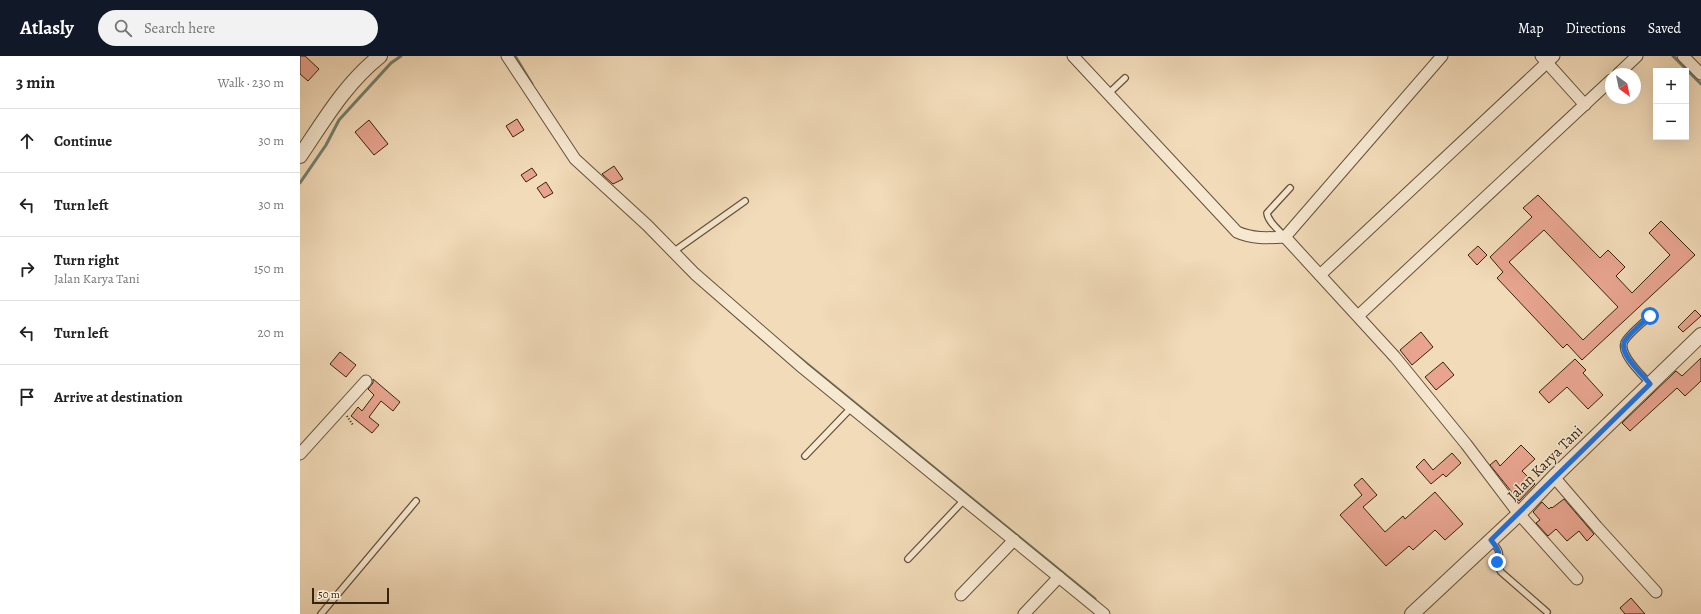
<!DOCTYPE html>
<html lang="en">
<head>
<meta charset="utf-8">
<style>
	body { margin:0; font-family:Alegreya,serif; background:#f2f2f2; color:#222 }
	.controls { position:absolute; right:12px; top:12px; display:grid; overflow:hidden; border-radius:0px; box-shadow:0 4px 16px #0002 }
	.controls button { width:36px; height:36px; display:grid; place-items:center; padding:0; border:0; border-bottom:1px solid #e0e0e0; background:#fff; color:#222; font:20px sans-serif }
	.compass { position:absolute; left:1305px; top:12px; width:36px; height:36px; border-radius:50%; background:#fff; box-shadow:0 4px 16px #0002; rotate:147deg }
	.scale { position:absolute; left:12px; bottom:10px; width:77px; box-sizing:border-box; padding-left:4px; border:2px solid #36230c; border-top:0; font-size:11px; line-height:14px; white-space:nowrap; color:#36230c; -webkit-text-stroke:3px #f7e8d2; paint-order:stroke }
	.stop { position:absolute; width:12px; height:12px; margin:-9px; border:3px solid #1a73e8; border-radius:50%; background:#fff }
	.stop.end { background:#1a73e8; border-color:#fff; box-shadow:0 1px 4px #0008 }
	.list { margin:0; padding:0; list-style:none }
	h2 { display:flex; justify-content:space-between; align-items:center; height:52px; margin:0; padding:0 16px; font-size:17px }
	h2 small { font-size:13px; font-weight:400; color:#767676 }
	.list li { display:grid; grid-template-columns:26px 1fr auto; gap:12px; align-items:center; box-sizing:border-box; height:64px; padding:0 16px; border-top:1px solid #e0e0e0 }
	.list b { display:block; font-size:15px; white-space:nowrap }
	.list p { margin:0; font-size:13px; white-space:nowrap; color:#767676 }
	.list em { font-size:13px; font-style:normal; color:#767676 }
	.icon { flex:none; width:22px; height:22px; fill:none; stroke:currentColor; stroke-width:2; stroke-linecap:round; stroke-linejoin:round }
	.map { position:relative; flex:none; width:1401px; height:558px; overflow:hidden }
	header { display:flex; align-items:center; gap:24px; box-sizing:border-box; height:56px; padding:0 20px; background:#111827; color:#fff }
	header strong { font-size:19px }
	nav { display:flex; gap:22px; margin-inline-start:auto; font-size:14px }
	.search { width:280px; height:36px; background:#f2f2f2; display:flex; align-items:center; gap:10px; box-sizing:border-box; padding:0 14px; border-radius:22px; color:#767676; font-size:15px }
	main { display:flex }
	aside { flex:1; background:#fff }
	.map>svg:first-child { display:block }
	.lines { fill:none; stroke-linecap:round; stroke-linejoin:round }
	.stream { stroke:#737e6c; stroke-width:3 }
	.building { fill:#e8a48f; stroke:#36230c; fill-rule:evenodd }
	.service-casing { stroke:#655137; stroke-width:8 }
	.minor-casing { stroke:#655137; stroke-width:13 }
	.tertiary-casing { stroke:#655137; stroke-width:16 }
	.path { stroke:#36230c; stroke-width:2; stroke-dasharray:1 2; stroke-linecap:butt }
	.service { stroke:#f7e8d2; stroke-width:5.5 }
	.minor { stroke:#f7e8d2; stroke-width:11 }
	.tertiary { stroke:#f7e8d2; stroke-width:14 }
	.route { stroke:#1a73e8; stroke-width:5 }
	.labels { text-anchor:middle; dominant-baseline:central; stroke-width:3; stroke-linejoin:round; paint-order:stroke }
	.street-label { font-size:15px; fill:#36230c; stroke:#f7e8d2 }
</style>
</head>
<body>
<header>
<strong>Atlasly</strong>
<div class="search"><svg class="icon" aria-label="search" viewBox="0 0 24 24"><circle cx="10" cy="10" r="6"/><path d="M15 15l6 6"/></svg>Search here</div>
<nav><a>Map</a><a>Directions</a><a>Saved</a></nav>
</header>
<main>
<aside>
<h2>3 min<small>Walk · 230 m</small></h2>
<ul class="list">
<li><svg class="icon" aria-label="ahead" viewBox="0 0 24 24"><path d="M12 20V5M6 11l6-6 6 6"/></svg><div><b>Continue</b></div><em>30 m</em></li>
<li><svg class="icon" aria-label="left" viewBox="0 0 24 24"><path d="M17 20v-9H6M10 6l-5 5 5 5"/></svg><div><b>Turn left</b></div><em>30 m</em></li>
<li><svg class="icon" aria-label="right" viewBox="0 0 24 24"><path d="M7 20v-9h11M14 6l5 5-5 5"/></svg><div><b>Turn right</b><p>Jalan Karya Tani</p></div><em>150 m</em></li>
<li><svg class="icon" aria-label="left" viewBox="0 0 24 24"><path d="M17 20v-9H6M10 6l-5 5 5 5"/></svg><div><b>Turn left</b></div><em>20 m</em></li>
<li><svg class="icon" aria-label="arrive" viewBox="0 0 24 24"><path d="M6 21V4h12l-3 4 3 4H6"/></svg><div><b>Arrive at destination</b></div></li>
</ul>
</aside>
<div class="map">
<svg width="1401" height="558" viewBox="0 0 1401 558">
	<rect width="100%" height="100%" fill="#f2dbb9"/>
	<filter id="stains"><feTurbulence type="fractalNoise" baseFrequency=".005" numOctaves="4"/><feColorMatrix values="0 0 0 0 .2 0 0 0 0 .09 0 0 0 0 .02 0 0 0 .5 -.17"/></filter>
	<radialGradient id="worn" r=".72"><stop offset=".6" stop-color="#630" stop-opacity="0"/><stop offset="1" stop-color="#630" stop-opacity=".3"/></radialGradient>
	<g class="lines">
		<!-- stream -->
		<g class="stream">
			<path d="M215,0L232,28"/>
			<path d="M1373,0L1401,28"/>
			<path d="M0,127L26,89L39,64L91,7L101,0"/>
			<path d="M490,294L795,543"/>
		</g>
	</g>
	<!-- building -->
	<g class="building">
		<path d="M0,0H5L19,13L8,25L0,18Z"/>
		<path d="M217,63L224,74L213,81L206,70Z"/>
		<path d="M69,64L88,88L74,99L55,76Z"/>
		<path d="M314,110L323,123L313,128L302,118Z"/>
		<path d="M232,112L237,119L226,126L221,119Z"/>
		<path d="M246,126L253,137L244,142L237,132Z"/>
		<path d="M1238,139L1300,202L1308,194L1325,211L1316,220L1332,237L1370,199L1349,177L1361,165L1395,199L1282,304L1267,288L1263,292L1197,222L1203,216L1190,201L1232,161L1223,152ZM1244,174L1318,251L1283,284L1209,206Z"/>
		<path d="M1178,190L1187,199L1177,209L1168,199Z"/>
		<path d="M1395,254L1401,260L1383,276L1378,271Z"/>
		<path d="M1121,276L1133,291L1112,309L1100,294Z"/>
		<path d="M40,296L56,309L46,321L30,308Z"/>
		<path d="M1401,302V325L1385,340L1377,332L1330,375L1322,367L1376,315L1382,320Z"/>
		<path d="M1275,303L1286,314L1283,317L1303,339L1288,353L1267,331L1249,347L1239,336Z"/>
		<path d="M1143,306L1154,319L1136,334L1125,321Z"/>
		<path d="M73,323L100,346L93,355L81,345L69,361L79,369L72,377L51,360L58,351L62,355L74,339L68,333L73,327Z"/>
		<path d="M1221,389L1235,403L1222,415L1235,428L1219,445L1190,409L1196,404L1200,410Z"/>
		<path d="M1152,397L1161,407L1146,421L1143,418L1131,428L1116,411L1124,403L1133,414Z"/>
		<path d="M1062,422L1077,439L1063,451L1085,476L1103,460L1105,463L1135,436L1163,468L1145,484L1135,474L1113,494L1109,490L1086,510L1040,459L1062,439L1054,429Z"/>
		<path d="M1264,443L1294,478L1287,485L1279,475L1267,485L1256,473L1248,480L1236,467L1240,464L1233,456L1242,446L1249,453L1251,451L1252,452Z"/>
		<path d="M1331,542L1345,558H1325L1320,552Z"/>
	</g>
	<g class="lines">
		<defs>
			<g id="service">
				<path d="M808,38L825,22"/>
				<path d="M985,181C979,174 968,166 967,157L990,132"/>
				<path d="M373,196L445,145"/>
				<path d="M1350,260C1344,266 1326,280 1324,287C1320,299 1342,319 1350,328"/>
				<path d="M505,400L551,352"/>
				<path d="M1191,485C1194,488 1198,492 1199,496C1201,505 1194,505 1201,516L1247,556"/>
				<path d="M608,503L664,444"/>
				<path d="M21,558L116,445"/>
			</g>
			<g id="minor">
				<path d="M207,0L275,103L347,169L395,218L503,312L804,558"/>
				<path d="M773,0L937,176C952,183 968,182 985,181L1142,0"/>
				<path d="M1241,0L1285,49"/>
				<path d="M1383,0L1401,18"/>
				<path d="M1318,18L1337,0"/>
				<path d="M985,181L1095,301L1166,388L1219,458L1277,523"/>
				<path d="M1020,219L1254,0"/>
				<path d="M1058,260L1311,24"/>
				<path d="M0,398L66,325"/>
				<path d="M1254,421L1297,471L1356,536"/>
				<path d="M661,539L714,484"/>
				<path d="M724,558L759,521"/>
			</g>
			<g id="tertiary">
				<path d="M0,100C25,63 45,28 80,0"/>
				<path d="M1112,558L1219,458L1254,421L1401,279"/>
			</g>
		</defs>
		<!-- service casing -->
		<use href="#service" class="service-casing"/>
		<!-- minor casing -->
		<use href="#minor" class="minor-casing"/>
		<!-- tertiary casing -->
		<use href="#tertiary" class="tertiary-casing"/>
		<!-- path -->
		<path class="path" d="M47,360L53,369"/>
		<!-- service -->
		<use href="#service" class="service"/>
		<!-- minor -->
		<use href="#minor" class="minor"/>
		<!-- tertiary -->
		<use href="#tertiary" class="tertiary"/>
	</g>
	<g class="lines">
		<!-- route -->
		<path class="route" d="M1197,506C1201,496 1198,493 1191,484L1350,328C1343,319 1320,299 1324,287C1326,280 1344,266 1350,260"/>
	</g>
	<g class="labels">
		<!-- street labels -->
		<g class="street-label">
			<text transform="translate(1245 407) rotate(-45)">Jalan Karya Tani</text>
		</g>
	</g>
	<rect width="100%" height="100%" filter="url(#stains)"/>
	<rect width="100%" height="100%" fill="url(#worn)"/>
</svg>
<div class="controls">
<button>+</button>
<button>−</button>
</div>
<svg class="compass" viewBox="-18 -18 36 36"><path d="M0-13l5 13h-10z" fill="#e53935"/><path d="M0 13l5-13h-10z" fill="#767676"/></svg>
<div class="scale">50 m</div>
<div class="stop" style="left:1350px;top:260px"></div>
<div class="stop end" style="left:1197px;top:506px"></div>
</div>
</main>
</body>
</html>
